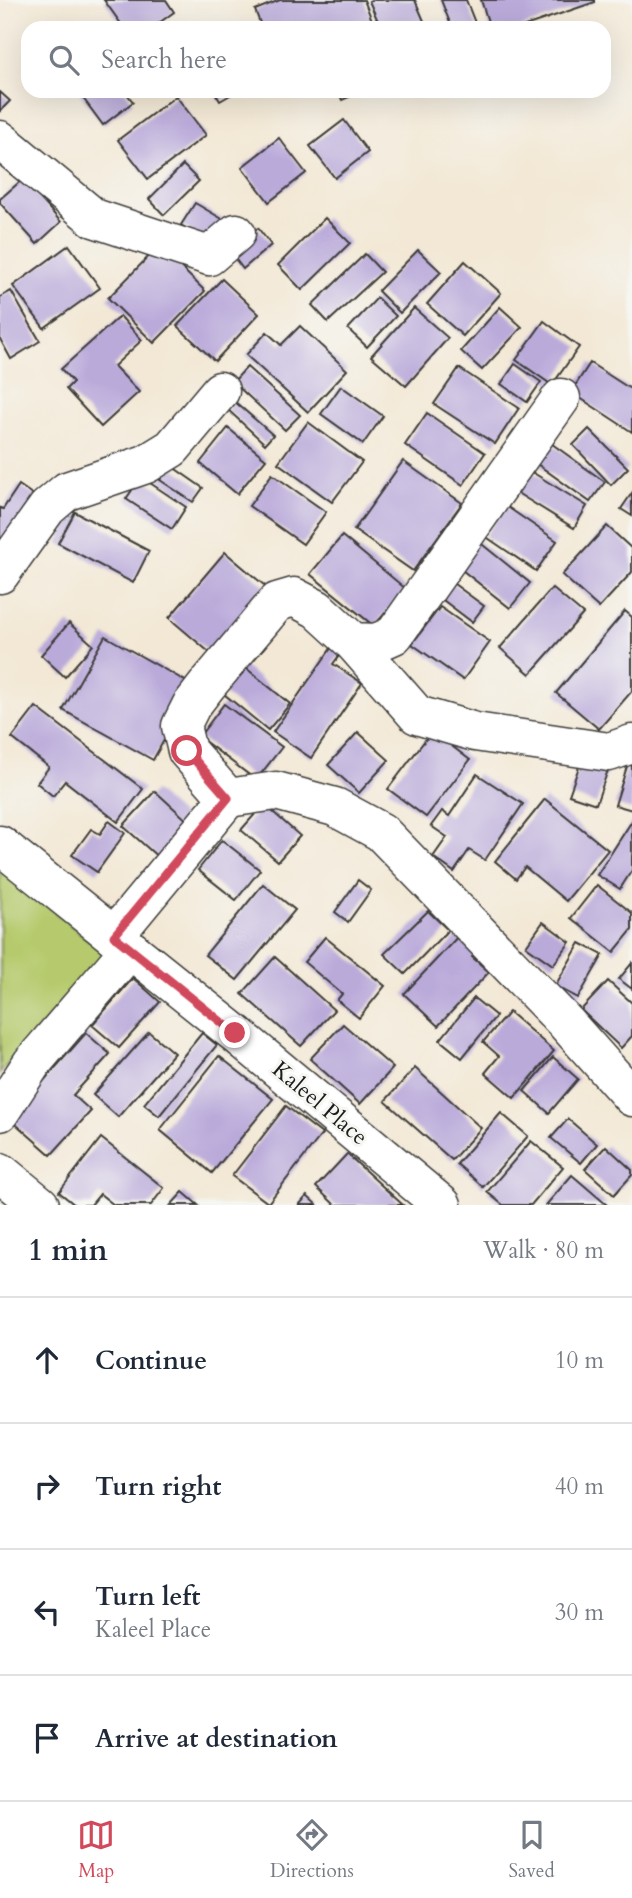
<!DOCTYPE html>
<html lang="en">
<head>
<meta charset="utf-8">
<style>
	body { margin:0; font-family:Cardo,serif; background:#f2f2f3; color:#1f2937 }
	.stop { position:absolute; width:21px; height:21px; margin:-16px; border:5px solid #d1495b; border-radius:50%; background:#fff }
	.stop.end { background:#d1495b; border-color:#fff; box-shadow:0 2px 7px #0008 }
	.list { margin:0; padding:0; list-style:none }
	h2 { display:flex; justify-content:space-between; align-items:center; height:91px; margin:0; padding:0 28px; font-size:30px }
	h2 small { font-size:23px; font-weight:400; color:#747a83 }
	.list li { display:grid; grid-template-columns:46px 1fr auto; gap:21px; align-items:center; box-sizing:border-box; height:126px; padding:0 28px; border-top:2px solid #e0e1e3 }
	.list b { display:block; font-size:26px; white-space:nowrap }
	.list p { margin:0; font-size:23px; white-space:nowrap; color:#747a83 }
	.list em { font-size:23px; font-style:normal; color:#747a83 }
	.icon { flex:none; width:38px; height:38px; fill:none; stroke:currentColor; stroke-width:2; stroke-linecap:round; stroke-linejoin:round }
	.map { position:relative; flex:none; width:632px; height:1205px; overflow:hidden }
	.search { position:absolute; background:#fff; box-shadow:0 7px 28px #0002; left:21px; right:21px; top:21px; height:77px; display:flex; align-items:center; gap:18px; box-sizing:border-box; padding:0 24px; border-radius:21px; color:#747a83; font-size:26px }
	.sheet { height:595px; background:#fff }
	nav { display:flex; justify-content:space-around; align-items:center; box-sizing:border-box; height:98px; border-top:2px solid #e0e1e3; background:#fff; font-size:19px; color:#747a83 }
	nav a { display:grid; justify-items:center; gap:4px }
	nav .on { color:#d1495b }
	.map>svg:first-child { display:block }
	.green { fill:#b6ca6d; stroke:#697344; stroke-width:2 }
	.building { fill:#baaada }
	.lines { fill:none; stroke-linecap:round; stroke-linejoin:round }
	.minor-casing { stroke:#3c3b38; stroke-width:41 }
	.minor { stroke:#fff; stroke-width:38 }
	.route { stroke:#d1495b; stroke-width:9 }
	.labels { text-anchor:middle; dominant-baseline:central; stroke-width:6; stroke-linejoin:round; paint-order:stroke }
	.street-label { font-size:23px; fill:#1c1c1c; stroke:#f6f6f2 }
</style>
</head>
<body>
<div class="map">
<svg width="632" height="1205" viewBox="0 0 632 1205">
	<rect width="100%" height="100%" fill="#f6f6f2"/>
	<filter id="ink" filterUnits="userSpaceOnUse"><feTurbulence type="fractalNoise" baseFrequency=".0143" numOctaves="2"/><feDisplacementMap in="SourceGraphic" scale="14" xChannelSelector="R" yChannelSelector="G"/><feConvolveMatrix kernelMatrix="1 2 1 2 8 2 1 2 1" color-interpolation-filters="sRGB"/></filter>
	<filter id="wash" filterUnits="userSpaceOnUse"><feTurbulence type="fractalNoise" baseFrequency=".00686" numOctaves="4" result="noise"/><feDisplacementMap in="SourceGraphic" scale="28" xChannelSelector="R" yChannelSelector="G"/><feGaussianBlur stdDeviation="1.57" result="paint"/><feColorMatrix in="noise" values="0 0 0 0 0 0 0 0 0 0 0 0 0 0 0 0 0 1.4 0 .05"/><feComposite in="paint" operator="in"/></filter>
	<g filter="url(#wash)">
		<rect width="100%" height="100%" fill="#f3e8d5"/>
		<!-- green -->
		<path class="green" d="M0,867L106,954L0,1073Z"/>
		<g id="blocks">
			<!-- building -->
			<g class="building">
				<path d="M104,0H166L174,12L152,28H124Z"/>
				<path d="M280,0H364L375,28H262L255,10Z"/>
				<path d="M371,0H415L427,28H381L369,1Z"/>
				<path d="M441,0H466L477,28H452Z"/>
				<path d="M481,0H595V2L519,28H490Z"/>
				<path d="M84,91H125L133,102L103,125L80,94Z"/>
				<path d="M214,91H237L220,101Z"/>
				<path d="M338,91H363L342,100Z"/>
				<path d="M0,92L10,101L0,111Z"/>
				<path d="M176,96L206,135L148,179L118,140Z"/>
				<path d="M344,120L368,152L335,178L310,146Z"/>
				<path d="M279,138L306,173L269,202L242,167Z"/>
				<path d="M183,165L199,181L164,215L149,199Z"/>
				<path d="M23,179L61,222L37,244L0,203V199Z"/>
				<path d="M195,203L224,220L209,243L181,225Z"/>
				<path d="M325,218L350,243L302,290L278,265Z"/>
				<path d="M258,228L271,245L243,269L230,252Z"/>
				<path d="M69,245L100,288L44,328L13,286Z"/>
				<path d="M159,246L205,291L154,343L108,298Z"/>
				<path d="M418,250L441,272L400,313L378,291Z"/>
				<path d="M365,254L382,272L328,322L312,305Z"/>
				<path d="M465,261L501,293L463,336L427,304Z"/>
				<path d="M222,279L259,314L215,361L177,326Z"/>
				<path d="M11,291L40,341L11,359L0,339V297Z"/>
				<path d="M377,298L396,316L367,347L348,329Z"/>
				<path d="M500,307L522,327L482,370L461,351Z"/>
				<path d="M414,308L448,338L406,386L371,356Z"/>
				<path d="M120,316L142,340L114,366L139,392L101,427L66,389L73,382L61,369Z"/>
				<path d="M544,321L579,347L552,385L516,360Z"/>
				<path d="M300,326L347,370L308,412L246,355L267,332L281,345Z"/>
				<path d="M590,363L632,390V432L571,392Z"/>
				<path d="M515,364L541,382L527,402L501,384Z"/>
				<path d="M247,367L300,415L285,430L233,382Z"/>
				<path d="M459,368L519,408L495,444L434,404Z"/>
				<path d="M341,386L383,416L363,444L321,414Z"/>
				<path d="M234,401L273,435L265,444L227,409Z"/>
				<path d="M427,413L485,453L463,485L405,445Z"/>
				<path d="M308,422L362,462L332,502L278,463Z"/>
				<path d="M228,428L266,459L237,494L200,463Z"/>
				<path d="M589,429L628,468L611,485L573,445Z"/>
				<path d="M541,436L605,482L590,502L526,456Z"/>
				<path d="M403,461L462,503L413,571L354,530Z"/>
				<path d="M170,465L203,488L193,502L160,480Z"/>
				<path d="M527,469L587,506L574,528L514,491Z"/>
				<path d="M272,474L326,512L303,544L249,506Z"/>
				<path d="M141,477L186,507L172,529L126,499Z"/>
				<path d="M19,485L42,501L0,563V508L3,509Z"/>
				<path d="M632,493V516L621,509Z"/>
				<path d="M506,506L557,541L536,571L485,536Z"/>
				<path d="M75,512L149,551L133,583L58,543Z"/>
				<path d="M607,526L632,549V572L599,608L562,575Z"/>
				<path d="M342,536L406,589L374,626L310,574Z"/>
				<path d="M478,541L530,583L510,608L457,566Z"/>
				<path d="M225,552L271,591L215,657L169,618Z"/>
				<path d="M450,581L484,606L472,622L439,597Z"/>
				<path d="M552,588L583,614L530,674L500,648Z"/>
				<path d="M440,607L490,642L463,680L412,644Z"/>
				<path d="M625,611L632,617V691L599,729L556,693Z"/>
				<path d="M69,623L93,645L65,677L41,655Z"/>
				<path d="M105,636L194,686L153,760L63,710Z"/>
				<path d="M332,647L341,653L333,664L362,683L311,758L273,732Z"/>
				<path d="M235,659L290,704L268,730L213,685Z"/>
				<path d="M224,704L282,747L256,780L199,737Z"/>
				<path d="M36,707L143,789L118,822L65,781L53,796L37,783L49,767L12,738Z"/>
				<path d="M432,731L470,760L426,817L388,789Z"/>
				<path d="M358,732L389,760L359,793L328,765Z"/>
				<path d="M629,760L632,761V810L615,805Z"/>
				<path d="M581,761L608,770L596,804L569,795Z"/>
				<path d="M477,774L523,804L485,860L469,850L454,872L433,857L447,837L431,826L442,811L449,816Z"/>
				<path d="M155,791L190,823L159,858L123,826Z"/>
				<path d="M545,799L608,850L566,901L525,867L516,879L495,861Z"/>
				<path d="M264,804L300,836L278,861L241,830Z"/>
				<path d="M109,821L125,833L97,872L72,855L91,829L100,834Z"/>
				<path d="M632,821V870L620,889L597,875Z"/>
				<path d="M222,840L260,870L236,900L198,870Z"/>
				<path d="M358,880L371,890L348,922L335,912Z"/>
				<path d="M263,884L295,910L237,980L205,955Z"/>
				<path d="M597,885L632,913V930L614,952L571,918Z"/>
				<path d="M428,911L448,930L405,974L384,954Z"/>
				<path d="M543,922L570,942L553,965L526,946Z"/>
				<path d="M462,932L480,948L472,957L489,972L438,1026L404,994Z"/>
				<path d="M325,937L385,986L359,1018L337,1000L342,994L304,962Z"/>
				<path d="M580,943L603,955L578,998L555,986Z"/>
				<path d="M275,957L334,1010L301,1046L242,994Z"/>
				<path d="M632,963V989L619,979Z"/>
				<path d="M133,978L160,1002L119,1048L92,1025Z"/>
				<path d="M608,981L632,1003V1036L621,1048L581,1010Z"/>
				<path d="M474,998L496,1016L462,1058L440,1040Z"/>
				<path d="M509,1012L554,1051L514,1098L485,1073L499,1056L483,1042Z"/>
				<path d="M343,1024L393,1068L360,1104L310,1059Z"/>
				<path d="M149,1032L174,1053L118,1117L93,1095Z"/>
				<path d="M86,1033L110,1054L73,1095L91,1111L51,1155L10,1119Z"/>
				<path d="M202,1033L217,1045L159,1116L144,1104Z"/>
				<path d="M219,1056L273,1099L212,1173L160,1130Z"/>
				<path d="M553,1057L578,1079L549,1113L524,1091Z"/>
				<path d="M415,1068L481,1128L452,1160L385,1101Z"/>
				<path d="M286,1106L322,1134L268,1203L232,1176Z"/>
				<path d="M501,1113L528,1136L483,1187L457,1164Z"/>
				<path d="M568,1119L597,1144L581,1163L551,1138Z"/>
				<path d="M101,1138L164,1188L151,1205H114L100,1194L91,1205H75L59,1192Z"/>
				<path d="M531,1141L563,1167L531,1205H503L487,1192Z"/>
				<path d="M606,1146L632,1170V1175L614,1195L585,1169Z"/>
				<path d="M347,1154L403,1205H335L316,1187Z"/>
				<path d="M572,1175L607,1205H546Z"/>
				<path d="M183,1192L198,1205H171Z"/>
				<path d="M307,1196L317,1205H299Z"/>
			</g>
		</g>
	</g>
	<g filter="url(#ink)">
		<use href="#blocks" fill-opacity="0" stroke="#3c3b38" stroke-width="2"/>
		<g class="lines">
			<defs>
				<g id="minor">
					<path d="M0,140L94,218L209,256L236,233"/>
					<path d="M561,398L394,635L376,643L353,642L317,609L294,597L277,602L208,684L191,706L181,726L187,751L228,798L276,791L335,807L381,832L566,1023L632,1097"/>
					<path d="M0,574L47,508L67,491L146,464L172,448L220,391"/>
					<path d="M353,642L417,715L475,732L609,752L632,744"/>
					<path d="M0,845L235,1033L442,1205"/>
					<path d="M114,936L228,798"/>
					<path d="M0,1112L32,1063L130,949"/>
					<path d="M0,1172L40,1205"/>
				</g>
			</defs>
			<!-- minor casing -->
			<use href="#minor" class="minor-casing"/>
			<!-- minor -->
			<use href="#minor" class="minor"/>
		</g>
	</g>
	<g class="lines" filter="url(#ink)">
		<!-- route -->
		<path class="route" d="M187,751L228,798L114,936L235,1033"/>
	</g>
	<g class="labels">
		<!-- street labels -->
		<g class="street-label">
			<text transform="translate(320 1103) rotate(40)">Kaleel Place</text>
		</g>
	</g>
</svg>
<div class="stop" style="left:187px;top:751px"></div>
<div class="stop end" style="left:235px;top:1033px"></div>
<div class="search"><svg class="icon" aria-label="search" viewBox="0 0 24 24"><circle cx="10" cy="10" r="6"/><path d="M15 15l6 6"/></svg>Search here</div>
</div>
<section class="sheet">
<h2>1 min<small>Walk · 80 m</small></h2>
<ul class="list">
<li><svg class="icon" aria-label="ahead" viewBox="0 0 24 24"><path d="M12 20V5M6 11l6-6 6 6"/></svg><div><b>Continue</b></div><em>10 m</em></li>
<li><svg class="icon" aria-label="right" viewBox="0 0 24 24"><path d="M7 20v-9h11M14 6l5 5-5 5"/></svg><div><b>Turn right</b></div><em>40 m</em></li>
<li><svg class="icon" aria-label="left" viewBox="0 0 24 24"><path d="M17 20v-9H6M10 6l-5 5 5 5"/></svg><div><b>Turn left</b><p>Kaleel Place</p></div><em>30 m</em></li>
<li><svg class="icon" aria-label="arrive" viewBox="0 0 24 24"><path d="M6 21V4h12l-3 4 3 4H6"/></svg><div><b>Arrive at destination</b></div></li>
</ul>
</section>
<nav>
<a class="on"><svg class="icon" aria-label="map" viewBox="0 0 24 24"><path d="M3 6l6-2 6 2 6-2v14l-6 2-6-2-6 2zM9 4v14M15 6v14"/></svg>Map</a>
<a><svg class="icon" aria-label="directions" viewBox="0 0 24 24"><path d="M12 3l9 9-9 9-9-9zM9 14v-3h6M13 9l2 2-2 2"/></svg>Directions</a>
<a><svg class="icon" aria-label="saved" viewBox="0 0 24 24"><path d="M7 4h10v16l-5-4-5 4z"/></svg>Saved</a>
</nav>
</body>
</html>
